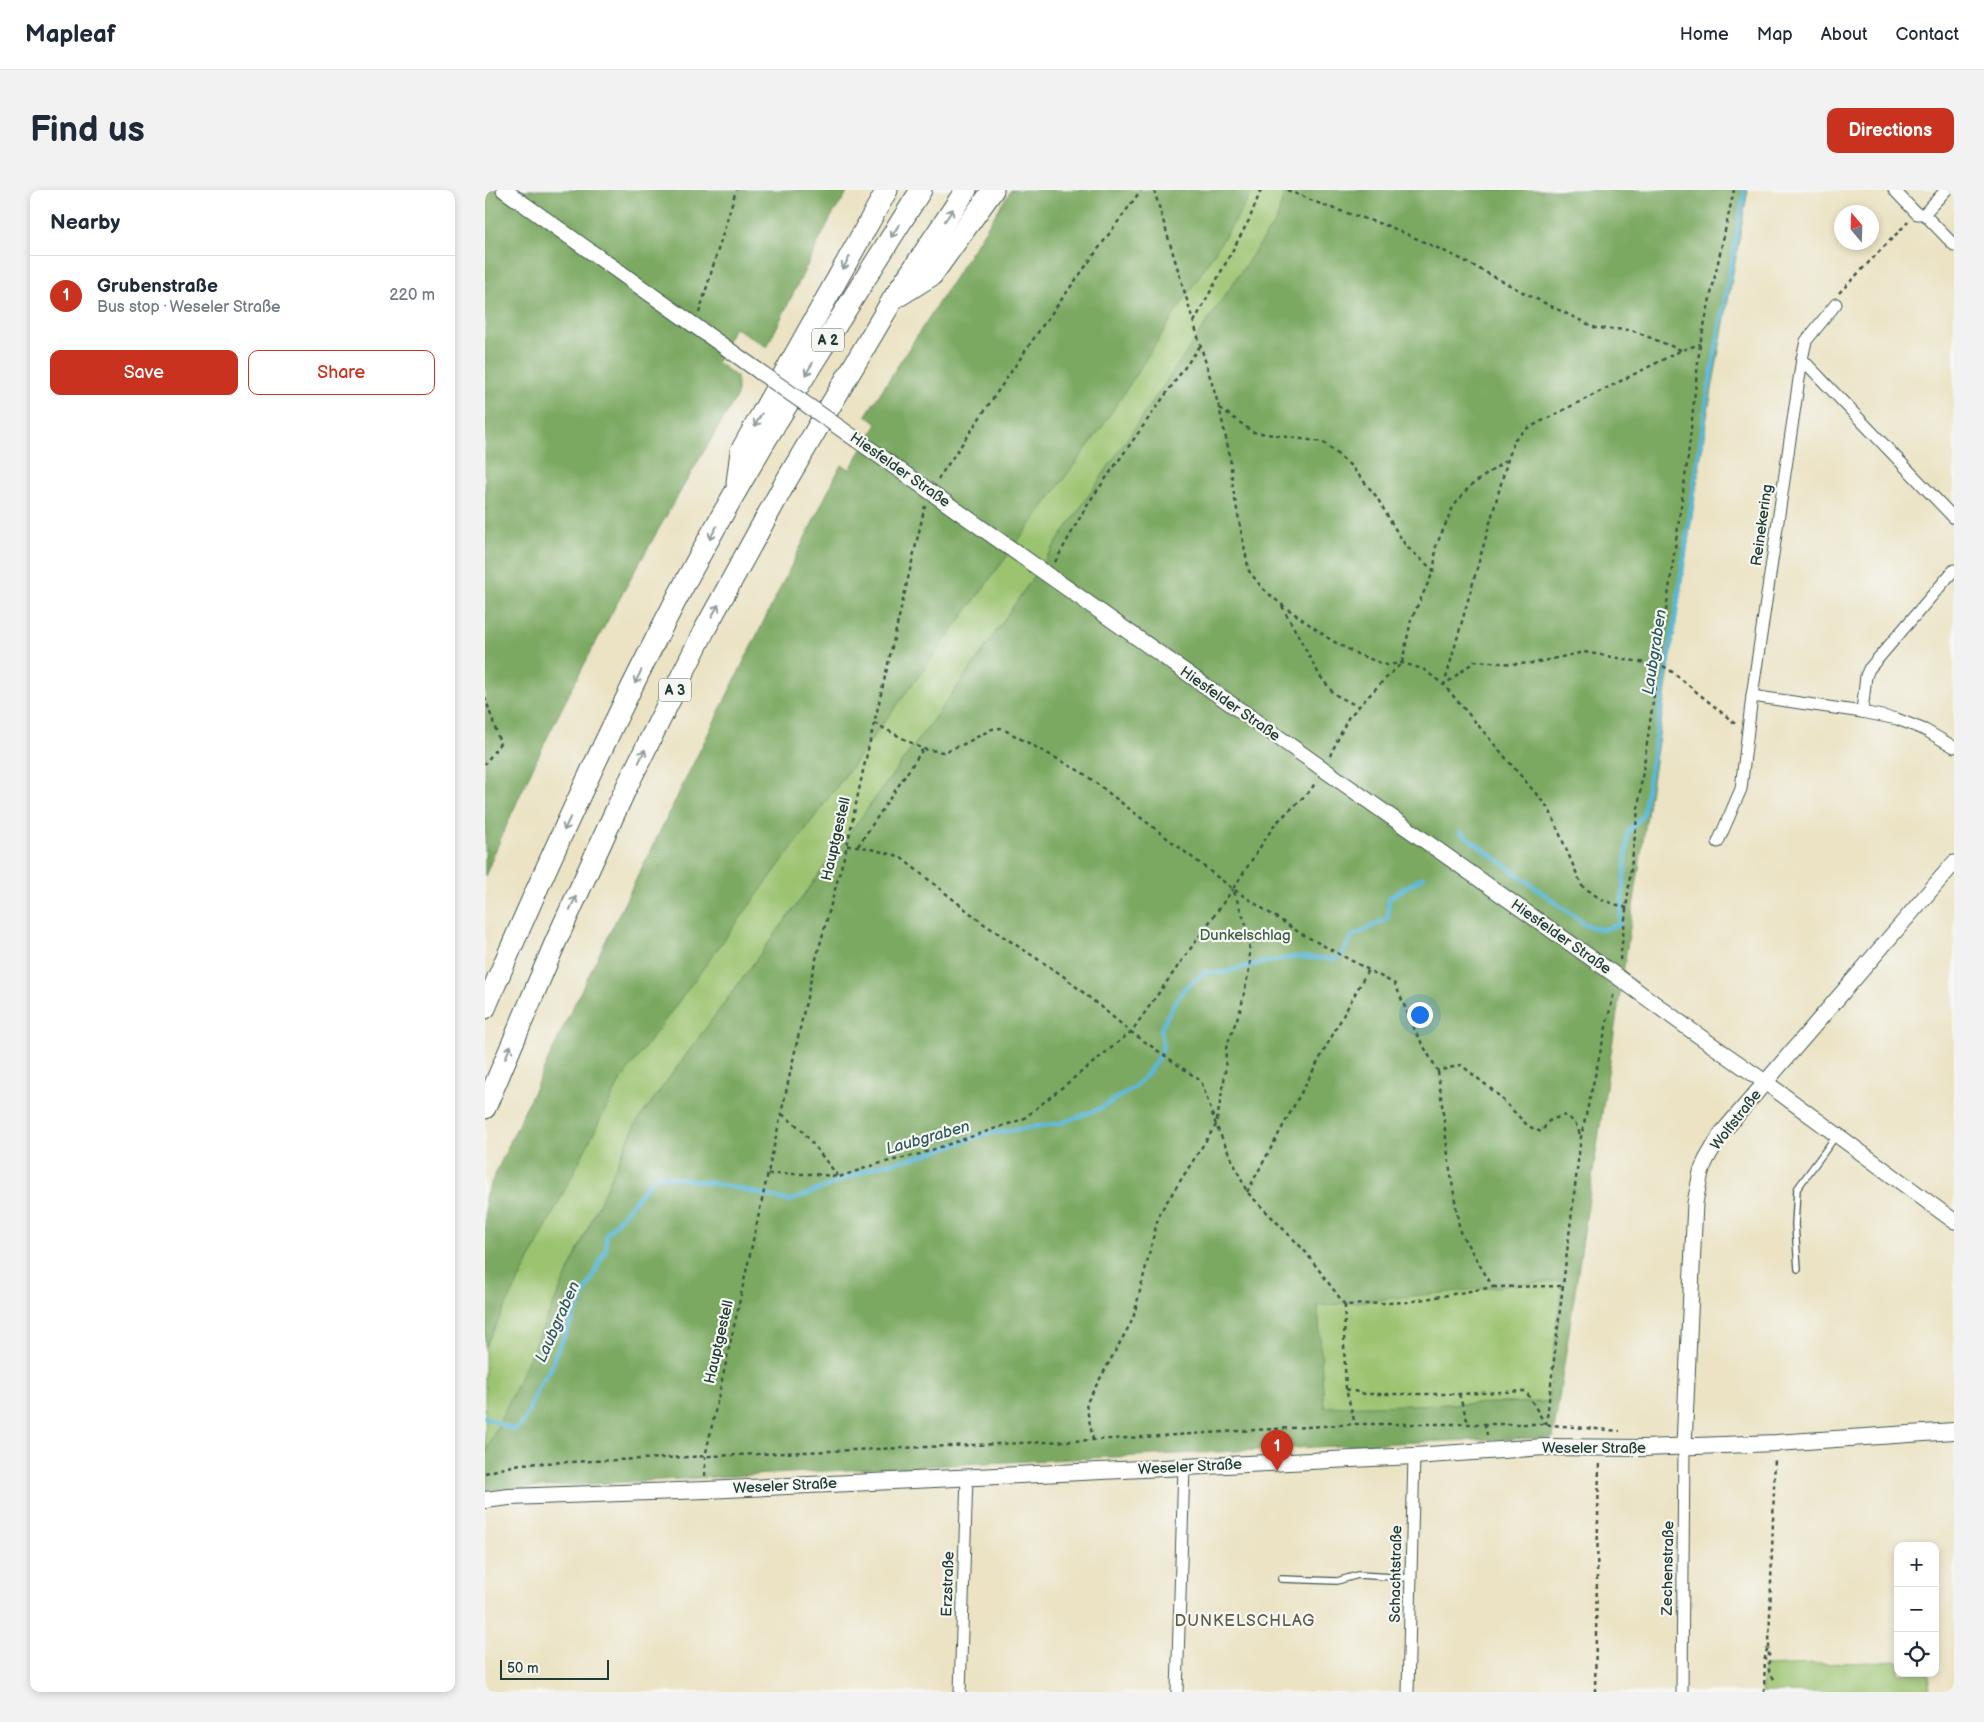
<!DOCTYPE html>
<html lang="en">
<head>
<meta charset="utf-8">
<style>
	body { margin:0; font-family:"Balsamiq Sans",sans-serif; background:#f2f2f3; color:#1f2937 }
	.controls { position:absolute; right:15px; bottom:15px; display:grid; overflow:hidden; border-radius:10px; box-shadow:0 2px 8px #0003 }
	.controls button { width:45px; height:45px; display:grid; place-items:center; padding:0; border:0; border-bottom:1px solid #e0e1e3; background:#fff; color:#1f2937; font:25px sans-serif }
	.compass { position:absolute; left:1349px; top:15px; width:45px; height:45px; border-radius:50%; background:#fff; box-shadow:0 2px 8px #0003; rotate:341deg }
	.scale { position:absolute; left:15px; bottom:12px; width:109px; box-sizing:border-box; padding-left:5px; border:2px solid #1f3d34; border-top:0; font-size:14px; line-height:18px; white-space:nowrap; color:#1f3d34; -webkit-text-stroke:4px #f6f6f2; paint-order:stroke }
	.you { position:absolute; left:934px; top:824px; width:18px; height:18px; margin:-12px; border:4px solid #fff; border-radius:50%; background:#1a73e8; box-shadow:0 0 0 8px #1a73e833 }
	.badge { display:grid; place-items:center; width:32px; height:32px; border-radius:50%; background:#c8321e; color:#fff; font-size:16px; font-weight:700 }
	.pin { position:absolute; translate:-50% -41px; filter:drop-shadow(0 1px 2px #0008) }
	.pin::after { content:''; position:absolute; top:26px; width:18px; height:15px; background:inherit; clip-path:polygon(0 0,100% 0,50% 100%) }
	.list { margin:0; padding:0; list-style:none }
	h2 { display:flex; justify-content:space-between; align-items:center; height:65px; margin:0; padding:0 20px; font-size:21px }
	h2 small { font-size:16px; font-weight:400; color:#747a83 }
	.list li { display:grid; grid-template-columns:32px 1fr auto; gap:15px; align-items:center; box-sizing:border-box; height:80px; padding:0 20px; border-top:1px solid #e0e1e3 }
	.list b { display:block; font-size:19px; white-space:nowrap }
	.list p { margin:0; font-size:16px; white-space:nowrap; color:#747a83 }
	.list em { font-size:16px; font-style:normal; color:#747a83 }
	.actions { display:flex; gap:10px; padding:15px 20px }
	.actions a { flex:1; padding:11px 0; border:1px solid #c8321e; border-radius:10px; text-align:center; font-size:18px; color:#c8321e }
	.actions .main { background:#c8321e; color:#fff }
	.icon { flex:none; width:28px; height:28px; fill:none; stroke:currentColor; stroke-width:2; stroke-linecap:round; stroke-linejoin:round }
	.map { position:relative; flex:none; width:1469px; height:1502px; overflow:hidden; border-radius:10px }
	header { display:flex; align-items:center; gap:30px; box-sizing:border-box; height:70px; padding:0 25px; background:#fff; border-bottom:1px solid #e0e1e3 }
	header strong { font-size:24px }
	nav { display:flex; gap:28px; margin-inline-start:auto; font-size:18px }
	.intro { display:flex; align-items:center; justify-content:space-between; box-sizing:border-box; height:120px; padding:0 30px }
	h1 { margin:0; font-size:35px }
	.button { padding:12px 22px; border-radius:10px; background:#c8321e; color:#fff; font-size:18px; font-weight:700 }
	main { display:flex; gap:30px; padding:0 30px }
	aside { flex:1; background:#fff; border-radius:10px; box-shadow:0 2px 8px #0003 }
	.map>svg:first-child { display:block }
	.green { fill:#9bc36f; stroke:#5d8052 }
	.forest { fill:#7ca962; stroke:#4e734b; fill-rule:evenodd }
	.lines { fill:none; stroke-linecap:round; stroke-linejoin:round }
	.stream { stroke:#5bb8d9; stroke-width:4.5 }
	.service-casing { stroke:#3e564a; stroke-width:8 }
	.minor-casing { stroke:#3e564a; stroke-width:13 }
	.tertiary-casing { stroke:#3e564a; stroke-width:17 }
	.secondary-casing { stroke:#3e564a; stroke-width:18 }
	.motorway-casing { stroke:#3e564a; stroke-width:23 }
	.path { stroke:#3e564a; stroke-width:2.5; stroke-dasharray:4 4; stroke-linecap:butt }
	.service { stroke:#fff; stroke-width:5.5 }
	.minor { stroke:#fff; stroke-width:11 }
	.tertiary { stroke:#fff; stroke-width:15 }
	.secondary { stroke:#fff; stroke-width:16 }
	.motorway { stroke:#fff; stroke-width:21 }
	.tertiary-bridge-casing { stroke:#3e564a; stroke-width:17; stroke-linecap:butt }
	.tertiary-bridge { stroke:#fff; stroke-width:15 }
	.oneway { stroke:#8f9e9a }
	.labels { text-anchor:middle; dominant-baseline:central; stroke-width:4.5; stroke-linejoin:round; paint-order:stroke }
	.shield { fill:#f6f6f2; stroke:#60746d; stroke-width:1 }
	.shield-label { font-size:14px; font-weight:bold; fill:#1f3d34 }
	.street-label { font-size:15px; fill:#1f3d34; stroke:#f6f6f2 }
	.park-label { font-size:15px; fill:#3e5e43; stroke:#f6f6f2 }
	.water-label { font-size:16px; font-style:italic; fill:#2e5c5d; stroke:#f6f6f2 }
	.neighbourhood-label { font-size:16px; letter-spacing:1px; fill:#5f5c4a; stroke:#f6f6f2 }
</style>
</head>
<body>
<header>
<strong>Mapleaf</strong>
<nav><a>Home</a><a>Map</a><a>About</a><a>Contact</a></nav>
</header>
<div class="intro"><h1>Find us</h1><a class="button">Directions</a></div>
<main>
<aside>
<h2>Nearby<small></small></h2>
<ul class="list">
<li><span class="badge">1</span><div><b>Grubenstraße</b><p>Bus stop · Weseler Straße</p></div><em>220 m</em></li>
</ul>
<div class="actions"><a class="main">Save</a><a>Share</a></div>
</aside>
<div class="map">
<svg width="1469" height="1502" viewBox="0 0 1469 1502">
	<rect width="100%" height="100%" fill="#f6f6f2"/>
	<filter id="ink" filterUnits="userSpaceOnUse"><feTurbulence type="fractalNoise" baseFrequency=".02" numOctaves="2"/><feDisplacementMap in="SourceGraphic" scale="10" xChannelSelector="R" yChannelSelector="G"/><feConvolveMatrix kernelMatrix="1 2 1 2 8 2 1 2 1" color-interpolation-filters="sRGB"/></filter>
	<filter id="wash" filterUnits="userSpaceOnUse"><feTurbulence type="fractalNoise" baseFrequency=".0096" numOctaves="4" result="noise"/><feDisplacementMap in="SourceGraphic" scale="20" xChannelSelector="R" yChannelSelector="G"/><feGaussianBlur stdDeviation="1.12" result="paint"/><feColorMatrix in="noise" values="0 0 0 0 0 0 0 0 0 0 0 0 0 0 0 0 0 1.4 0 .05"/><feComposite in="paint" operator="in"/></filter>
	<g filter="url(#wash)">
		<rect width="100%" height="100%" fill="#ebe3c4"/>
		<!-- green -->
		<g class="green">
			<path d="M768,0H800L792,29L489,474L151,933L0,1264V1157L135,891L617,237L765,7Z"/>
			<path d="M1078,1089L1063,1212L839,1217L833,1116Z"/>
			<path d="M1413,1471V1483H1443L1445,1502H1277L1278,1476Z"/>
		</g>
		<!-- forest -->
		<g class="forest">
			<path d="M0,0H364L346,27L282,157L249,137L232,172L252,187V206C159,361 69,518 0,686Z"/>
			<path d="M526,0H768L765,7L617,237L135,891L0,1157V1006L83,827L356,275L365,279L392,234L381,225Z"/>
			<path d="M800,0H1263L1222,227L1068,1248C935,1250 803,1259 671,1265C447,1275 223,1287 0,1300V1264L151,933L489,474L792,29ZM1078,1090L1063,1212L839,1217L833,1116Z"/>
		</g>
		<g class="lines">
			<!-- stream -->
			<g class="stream">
				<path d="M975,642L1101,735L1117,740L1135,734L1143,642L1158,625L1189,435L1222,208L1260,0"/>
				<path d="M0,1227L29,1240C46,1230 44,1211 54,1196C62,1183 68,1181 70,1165L121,1059V1045L166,991L173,985L243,996L305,1011L392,976L436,966L501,944L576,933L614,919L648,898L663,883L676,863L678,855L676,839L688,815L700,798L721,782L738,783L765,775L809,767L849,769L856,765L868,746L903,728L904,708L938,687"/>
			</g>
		</g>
	</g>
	<g filter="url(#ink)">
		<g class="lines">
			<defs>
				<g id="service">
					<path d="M1313,1079L1310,1035L1312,999L1351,946"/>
					<path d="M796,1389L852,1391L873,1385L926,1388"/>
				</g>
				<g id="minor">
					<path d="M1409,0L1432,24H1439L1469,55"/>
					<path d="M1439,24L1461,0"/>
					<path d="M1317,169L1469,328"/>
					<path d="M1267,506L1377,522L1412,529L1440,540L1469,557"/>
					<path d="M1377,522L1381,486L1384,479L1469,380"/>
					<path d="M1233,652L1256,599L1267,506L1317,169L1321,151L1351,114"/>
					<path d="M475,1502L482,1287"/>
					<path d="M692,1502L699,1277"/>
					<path d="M923,1502L929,1266"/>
					<path d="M1197,1502L1199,1255"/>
				</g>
				<g id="tertiary">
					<path d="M19,0L275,182"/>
					<path d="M372,250L1133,787L1207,841L1280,892L1469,1031"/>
					<path d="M1199,1255L1210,1013L1216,982L1221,970L1236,944L1247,931L1469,673"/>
				</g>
				<path id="secondary" d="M0,1310L24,1307L221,1300L699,1277L929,1266L1060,1257L1158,1258L1291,1253L1469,1241"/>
				<g id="motorway">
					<path d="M415,105L447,85L508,0"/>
					<path d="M252,293L256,261L402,0"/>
					<path d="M0,818C59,680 122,542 192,408C265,268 352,134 436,0"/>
					<path d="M0,918L71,751L142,596L219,441L300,293L408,109L481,0"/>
				</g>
			</defs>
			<!-- service casing -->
			<use href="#service" class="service-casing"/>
			<!-- minor casing -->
			<use href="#minor" class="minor-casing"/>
			<!-- tertiary casing -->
			<use href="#tertiary" class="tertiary-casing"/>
			<!-- secondary casing -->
			<use href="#secondary" class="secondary-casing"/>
			<!-- motorway casing -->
			<use href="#motorway" class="motorway-casing"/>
			<!-- path -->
			<g class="path">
				<path d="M669,0L734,217L745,266L748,299L764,381L778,399L796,414L846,450L872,464L901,475L917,473L938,479L959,495L990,471L1031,474L1049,473L1099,462L1178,476L1186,481L1252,535"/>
				<path d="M802,0L840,16L906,37L972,67L1045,106L1111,138L1146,140L1196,160"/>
				<path d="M1354,103L1423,32"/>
				<path d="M214,123L251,0"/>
				<path d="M709,132L764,30L776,0"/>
				<path d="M735,218L768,242L838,252L866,276L891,306L909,337L921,356L948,380"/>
				<path d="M453,289L558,135L656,0"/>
				<path d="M570,372L602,315L715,156"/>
				<path d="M797,416L835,486L849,504L874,517"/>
				<path d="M0,507L15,553L0,574"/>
				<path d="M389,533L438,559L458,562L479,554L507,539L516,538L598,583L748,699L815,743L910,794L932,845L953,881L976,875L1010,902L1043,936L1056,942L1064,931L1079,925L1090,932L1096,947"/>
				<path d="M845,566L863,528L896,493L917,473L926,430L949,380L951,356L968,317L984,297L1023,269"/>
				<path d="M362,656H373L414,666L499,734L577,785L646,842L716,891L731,935L762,1002L819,1060L860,1115L923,1112L1008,1097L975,1042L964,973L953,881"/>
				<path d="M373,656L438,559"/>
				<path d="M1142,718L1117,710L1097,696L1064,619L959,495L1023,269L1030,249L1041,239L1197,160L1215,154"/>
				<path d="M1135,770L1156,595L1203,267L1215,154L1249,0"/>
				<path d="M297,924L315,938L353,986"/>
				<path d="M283,984H330L354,987L392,974L435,964L538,929L646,842L748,699"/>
				<path d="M762,1002L883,780"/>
				<path d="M1008,1097L1078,1096"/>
				<path d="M860,1115L859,1155L861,1199L870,1234"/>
				<path d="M861,1199L880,1204H974L1041,1201L1060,1234"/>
				<path d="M974,1204L983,1233"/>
				<path d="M1000,1234L1002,1245"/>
				<path d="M1061,1235L1096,947L1129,802"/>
				<path d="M608,1250L601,1214L648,1129L674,1024L731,935L740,885L741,858L756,818L765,775L764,743L748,699L790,634L826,600L831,591"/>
				<path d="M0,1283L35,1274L608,1250L870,1234H1055L1135,1241"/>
				<path d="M220,1286V1267L328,780L362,656L378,581L440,316"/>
				<path d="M1289,1489L1284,1481V1455L1290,1267"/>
				<path d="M1110,1502L1114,1272"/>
				<path d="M1279,1502L1280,1465L1283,1457"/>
			</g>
			<!-- service -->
			<use href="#service" class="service"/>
			<!-- minor -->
			<use href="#minor" class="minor"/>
			<!-- tertiary -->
			<use href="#tertiary" class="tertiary"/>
			<!-- secondary -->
			<use href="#secondary" class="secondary"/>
			<!-- motorway -->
			<use href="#motorway" class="motorway"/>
			<defs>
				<path id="tertiary-bridge" d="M275,182L372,250"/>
			</defs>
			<!-- tertiary-bridge casing -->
			<use href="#tertiary-bridge" class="tertiary-bridge-casing"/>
			<!-- tertiary-bridge -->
			<use href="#tertiary-bridge" class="tertiary-bridge"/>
		</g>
		<!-- one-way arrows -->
		<defs><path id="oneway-shaft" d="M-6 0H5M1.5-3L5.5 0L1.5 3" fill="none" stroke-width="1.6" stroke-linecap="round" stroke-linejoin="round" transform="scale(1.25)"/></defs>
		<g class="oneway">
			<use href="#oneway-shaft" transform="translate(464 25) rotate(-56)"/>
			<use href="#oneway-shaft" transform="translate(410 41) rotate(122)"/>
			<use href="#oneway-shaft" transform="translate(361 73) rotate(119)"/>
			<use href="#oneway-shaft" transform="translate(324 179) rotate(121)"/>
			<use href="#oneway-shaft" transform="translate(273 230) rotate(119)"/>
			<use href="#oneway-shaft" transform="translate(228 343) rotate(119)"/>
			<use href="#oneway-shaft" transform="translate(230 421) rotate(-61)"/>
			<use href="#oneway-shaft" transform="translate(153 487) rotate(116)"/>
			<use href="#oneway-shaft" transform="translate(157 566) rotate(-64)"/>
			<use href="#oneway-shaft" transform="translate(82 634) rotate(115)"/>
			<use href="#oneway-shaft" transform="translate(88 713) rotate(-65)"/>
			<use href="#oneway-shaft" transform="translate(23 862) rotate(-67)"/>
		</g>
	</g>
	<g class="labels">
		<!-- shield labels -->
		<g class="shield">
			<rect x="327" y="138.5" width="32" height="23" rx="4"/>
			<rect x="174" y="488.5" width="32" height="23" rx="4"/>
		</g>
		<g class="shield-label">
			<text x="343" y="150">A 2</text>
			<text x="190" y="500">A 3</text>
		</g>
		<!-- street labels -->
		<g class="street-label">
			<text transform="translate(415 280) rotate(35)">Hiesfelder Straße</text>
			<text transform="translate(1277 335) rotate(-82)">Reinekering</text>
			<text transform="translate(745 514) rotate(35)">Hiesfelder Straße</text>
			<text transform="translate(351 649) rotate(-77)">Hauptgestell</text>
			<text transform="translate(1076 747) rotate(35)">Hiesfelder Straße</text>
			<text transform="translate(1251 930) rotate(-52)">Wolfstraße</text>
			<text transform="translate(234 1152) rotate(-77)">Hauptgestell</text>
			<text x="1109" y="1258">Weseler Straße</text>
			<text transform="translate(705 1277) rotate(-3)">Weseler Straße</text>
			<text transform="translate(300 1296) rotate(-3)">Weseler Straße</text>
			<text transform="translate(1183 1378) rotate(-89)">Zechenstraße</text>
			<text transform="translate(911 1384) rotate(-89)">Schachtstraße</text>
			<text transform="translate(463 1394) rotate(-88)">Erzstraße</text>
		</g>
		<!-- park labels -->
		<g class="park-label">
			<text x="760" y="745">Dunkelschlag</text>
		</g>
		<!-- water labels -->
		<g class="water-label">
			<text transform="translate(1170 462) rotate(-81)">Laubgraben</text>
			<text transform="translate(443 948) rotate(-16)">Laubgraben</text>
			<text transform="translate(73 1132) rotate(-66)">Laubgraben</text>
		</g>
		<!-- neighbourhood labels -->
		<g class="neighbourhood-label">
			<text x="760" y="1431">DUNKELSCHLAG</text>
		</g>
	</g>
</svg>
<div class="controls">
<button>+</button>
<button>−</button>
<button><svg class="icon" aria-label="locate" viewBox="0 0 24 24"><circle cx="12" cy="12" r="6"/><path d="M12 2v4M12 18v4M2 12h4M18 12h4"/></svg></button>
</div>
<svg class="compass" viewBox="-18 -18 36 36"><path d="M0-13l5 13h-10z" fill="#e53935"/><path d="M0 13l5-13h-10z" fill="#747a83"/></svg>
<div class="scale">50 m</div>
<div class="you"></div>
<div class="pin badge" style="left:792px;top:1281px">1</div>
</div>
</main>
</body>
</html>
